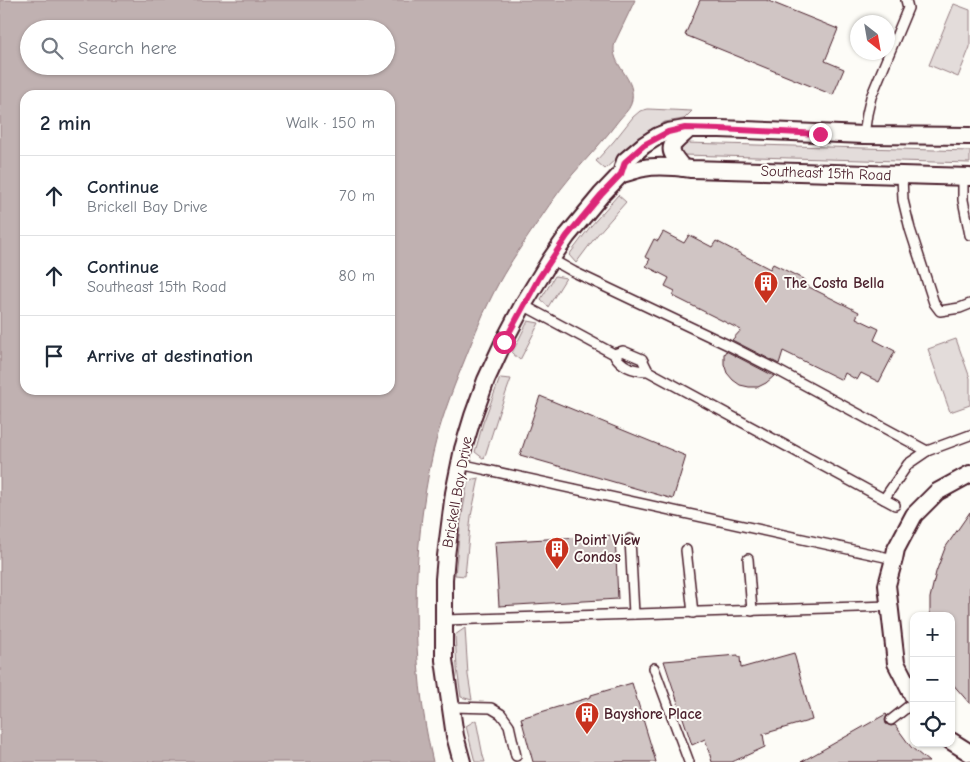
<!DOCTYPE html>
<html lang="en">
<head>
<meta charset="utf-8">
<style>
	body { margin:0; font-family:"Comic Neue",sans-serif; background:#f6f6f7; color:#1f2937 }
	.controls { position:absolute; right:15px; bottom:15px; display:grid; overflow:hidden; border-radius:10px; box-shadow:0 1px 4px #0004 }
	.controls button { width:45px; height:45px; display:grid; place-items:center; padding:0; border:0; border-bottom:1px solid #e0e1e3; background:#fff; color:#1f2937; font:25px sans-serif }
	.compass { position:absolute; left:850px; top:15px; width:45px; height:45px; border-radius:50%; background:#fff; box-shadow:0 1px 4px #0004; rotate:149deg }
	.stop { position:absolute; width:15px; height:15px; margin:-11px; border:4px solid #db2777; border-radius:50%; background:#fff }
	.stop.end { background:#db2777; border-color:#fff; box-shadow:0 1px 5px #0008 }
	.list { margin:0; padding:0; list-style:none }
	h2 { display:flex; justify-content:space-between; align-items:center; height:65px; margin:0; padding:0 20px; font-size:21px }
	h2 small { font-size:16px; font-weight:400; color:#747a83 }
	.list li { display:grid; grid-template-columns:32px 1fr auto; gap:15px; align-items:center; box-sizing:border-box; height:80px; padding:0 20px; border-top:1px solid #e0e1e3 }
	.list b { display:block; font-size:19px; white-space:nowrap }
	.list p { margin:0; font-size:16px; white-space:nowrap; color:#747a83 }
	.list em { font-size:16px; font-style:normal; color:#747a83 }
	.icon { flex:none; width:28px; height:28px; fill:none; stroke:currentColor; stroke-width:2; stroke-linecap:round; stroke-linejoin:round }
	.map { position:relative; flex:none; width:970px; height:762px; overflow:hidden }
	.search { position:absolute; background:#fff; box-shadow:0 1px 4px #0004; left:20px; top:20px; width:375px; height:55px; display:flex; align-items:center; gap:12px; box-sizing:border-box; padding:0 18px; border-radius:28px; color:#747a83; font-size:19px }
	.panel { position:absolute; background:#fff; box-shadow:0 1px 4px #0004; left:20px; top:90px; width:375px; height:305px; border-radius:15px }
	.map>svg:first-child { display:block }
	.green { fill:#e3dcda; stroke:#967e82 }
	.water { fill:#c0b1b1; stroke:#91777b; fill-rule:evenodd }
	.building { fill:#d0c5c4; stroke:#4a1f2b }
	.lines { fill:none; stroke-linecap:round; stroke-linejoin:round }
	.service-casing { stroke:#4a1f2b; stroke-width:12 }
	.minor-casing { stroke:#4a1f2b; stroke-width:20 }
	.service { stroke:#fdfcf7; stroke-width:9 }
	.minor { stroke:#fdfcf7; stroke-width:16 }
	.route { stroke:#db2777; stroke-width:6 }
	.labels { text-anchor:middle; dominant-baseline:central; stroke-width:4; stroke-linejoin:round; paint-order:stroke }
	.street-label { font-size:15px; fill:#4a1f2b; stroke:#fdfcf7 }
	.poi-label { font-size:15px; font-weight:bold; fill:#4a1f2b; stroke:#fdfcf7; text-anchor:start }
</style>
</head>
<body>
<div class="map">
<svg width="970" height="762" viewBox="0 0 970 762">
	<rect width="100%" height="100%" fill="#fdfcf7"/>
	<filter id="ink" filterUnits="userSpaceOnUse"><feTurbulence type="fractalNoise" baseFrequency=".02" numOctaves="2"/><feDisplacementMap in="SourceGraphic" scale="10" xChannelSelector="R" yChannelSelector="G"/><feConvolveMatrix kernelMatrix="1 2 1 2 8 2 1 2 1" color-interpolation-filters="sRGB"/></filter>
	<g filter="url(#ink)">
		<!-- green -->
		<g class="green">
			<path d="M954,4L970,10V47L958,77L929,65Z"/>
			<path d="M648,109L692,111L684,119L665,122L648,131L639,138L605,169L596,161L614,141L633,117L640,111Z"/>
			<path d="M686,143L970,151V163L683,155L679,150L682,144Z"/>
			<path d="M618,195L626,202L597,235L576,263L569,255L590,227Z"/>
			<path d="M555,276L566,278L548,307L541,299Z"/>
			<path d="M528,321L539,323L520,360L512,353Z"/>
			<path d="M956,339L970,378V405L950,412L928,349Z"/>
			<path d="M500,378L511,379L499,412L484,459L475,452L483,423Z"/>
			<path d="M479,478L471,516L465,576L455,575L460,527L468,480Z"/>
			<path d="M465,628L468,675L472,700L461,697L457,668L455,635Z"/>
			<path d="M476,720L483,756L485,762H475L466,726Z"/>
		</g>
		<!-- water -->
		<path class="water" d="M0,0H635L615,42C608,66 639,77 631,104C629,110 623,115 619,120C605,139 589,156 573,174C556,194 542,216 527,238C514,257 501,277 491,298C480,319 472,342 463,364C451,393 440,423 433,453C411,550 410,665 433,762H0ZM29,29H386V66H29ZM25,95H390V390H25Z"/>
		<!-- building -->
		<g class="building">
			<path d="M700,0H766L838,29L825,61L844,69L833,95L685,35Z"/>
			<path d="M663,232L684,243L689,235L712,247L716,241L770,269L773,264L805,280L803,284L859,312L856,318L879,329L874,340L895,351L879,382L861,373L857,380L845,373L842,380L783,351L779,364L732,340L741,330L673,296L675,291L665,286L669,278L646,266L650,259L645,257L654,239L658,241Z"/>
			<path d="M726,351L774,376L766,383L758,387H749L740,385L733,380L727,373L724,364V354Z"/>
			<path d="M540,396L686,456L673,499L520,455Z"/>
			<path d="M970,512V704L951,682V616H930V598L936,572L945,548Z"/>
			<path d="M615,535L618,599L499,606L495,542Z"/>
			<path d="M794,653L812,720L763,734L765,747L732,762H712L705,739L692,745L664,661L738,655V657H740L741,668Z"/>
			<path d="M632,683L656,762H533L521,718L591,697V695Z"/>
			<path d="M886,714L887,715L885,720L886,724L891,726L895,725L911,747L929,762H801Z"/>
		</g>
		<g class="lines">
			<defs>
				<g id="service">
					<path d="M864,135L867,114L871,97L908,8L906,0"/>
					<path d="M902,175L903,200L910,229L934,303L940,311L960,308L970,304"/>
					<path d="M963,177V200L970,235"/>
					<path d="M551,259L574,272L728,345L777,370L927,451L970,435"/>
					<path d="M523,305L614,354"/>
					<path d="M648,371L642,359L623,351L614,354C621,366 634,371 648,371L895,505"/>
					<path d="M460,464L894,559"/>
					<path d="M884,499L908,464L927,451"/>
					<path d="M630,539L634,614"/>
					<path d="M686,550L693,613"/>
					<path d="M748,559L752,611"/>
					<path d="M444,620L890,606"/>
					<path d="M654,668L689,762"/>
					<path d="M451,707L491,708L501,714L509,725L516,756"/>
					<path d="M891,720L914,702"/>
				</g>
				<g id="minor">
					<path d="M683,168C663,145 672,146 689,129"/>
					<path d="M621,174C629,173 636,169 644,168C659,165 676,167 691,169L970,177"/>
					<path d="M914,698L896,663L887,585L894,559L896,549L914,515L937,492L970,474"/>
					<path d="M951,741L970,753"/>
					<path d="M462,762L455,736L444,660V579L446,556L454,493L463,449L473,416L486,380L504,341L523,305L551,259L567,236L601,195L621,174L625,161L644,145L658,136L668,132L685,129H720L864,135L970,136"/>
				</g>
			</defs>
			<!-- service casing -->
			<use href="#service" class="service-casing"/>
			<!-- minor casing -->
			<use href="#minor" class="minor-casing"/>
			<!-- service -->
			<use href="#service" class="service"/>
			<!-- minor -->
			<use href="#minor" class="minor"/>
		</g>
	</g>
	<g class="lines" filter="url(#ink)">
		<!-- route -->
		<path class="route" d="M504,342L539,278L567,236L601,195L621,174L625,162L644,145L668,132L685,128L720,129L820,134"/>
	</g>
	<!-- icons -->
	<defs>
		<symbol id="building-pin" viewBox="-11 -11 22 30"><path d="M0 17L-7.5 6A9.5 9.5 0 1 1 7.5 6Z" fill="#c8321e" stroke="#fdfcf7"/><path d="M-4-6H4V6H1V3H-1V6H-4ZM-2.5-4.3h1.7v1.8h-1.7ZM.8-4.3h1.7v1.8H.8ZM-2.5-1h1.7V.8h-1.7ZM.8-1h1.7V.8H.8Z" fill="#fff"/></symbol>
	</defs>
	<g fill-rule="evenodd">
		<use href="#building-pin" x="752" y="269" width="28" height="38"/>
		<use href="#building-pin" x="543" y="535" width="28" height="38"/>
		<use href="#building-pin" x="573" y="700" width="28" height="38"/>
	</g>
	<g class="labels">
		<!-- street labels -->
		<g class="street-label">
			<text transform="translate(826 173) rotate(2)">Southeast 15th Road</text>
			<text transform="translate(457 492) rotate(-80)">Brickell Bay Drive</text>
		</g>
		<!-- poi labels -->
		<g class="poi-label">
			<text x="784" y="283">The Costa Bella</text>
			<text x="574" y="540">Point View<tspan x="574" dy="17">Condos</tspan></text>
			<text x="604" y="714">Bayshore Place</text>
		</g>
	</g>
</svg>
<div class="controls">
<button>+</button>
<button>−</button>
<button><svg class="icon" aria-label="locate" viewBox="0 0 24 24"><circle cx="12" cy="12" r="6"/><path d="M12 2v4M12 18v4M2 12h4M18 12h4"/></svg></button>
</div>
<svg class="compass" viewBox="-18 -18 36 36"><path d="M0-13l5 13h-10z" fill="#e53935"/><path d="M0 13l5-13h-10z" fill="#747a83"/></svg>
<div class="stop" style="left:504px;top:342px"></div>
<div class="stop end" style="left:820px;top:134px"></div>
<div class="search"><svg class="icon" aria-label="search" viewBox="0 0 24 24"><circle cx="10" cy="10" r="6"/><path d="M15 15l6 6"/></svg>Search here</div>
<section class="panel">
<h2>2 min<small>Walk · 150 m</small></h2>
<ul class="list">
<li><svg class="icon" aria-label="ahead" viewBox="0 0 24 24"><path d="M12 20V5M6 11l6-6 6 6"/></svg><div><b>Continue</b><p>Brickell Bay Drive</p></div><em>70 m</em></li>
<li><svg class="icon" aria-label="ahead" viewBox="0 0 24 24"><path d="M12 20V5M6 11l6-6 6 6"/></svg><div><b>Continue</b><p>Southeast 15th Road</p></div><em>80 m</em></li>
<li><svg class="icon" aria-label="arrive" viewBox="0 0 24 24"><path d="M6 21V4h12l-3 4 3 4H6"/></svg><div><b>Arrive at destination</b></div></li>
</ul>
</section>
</div>
</body>
</html>
